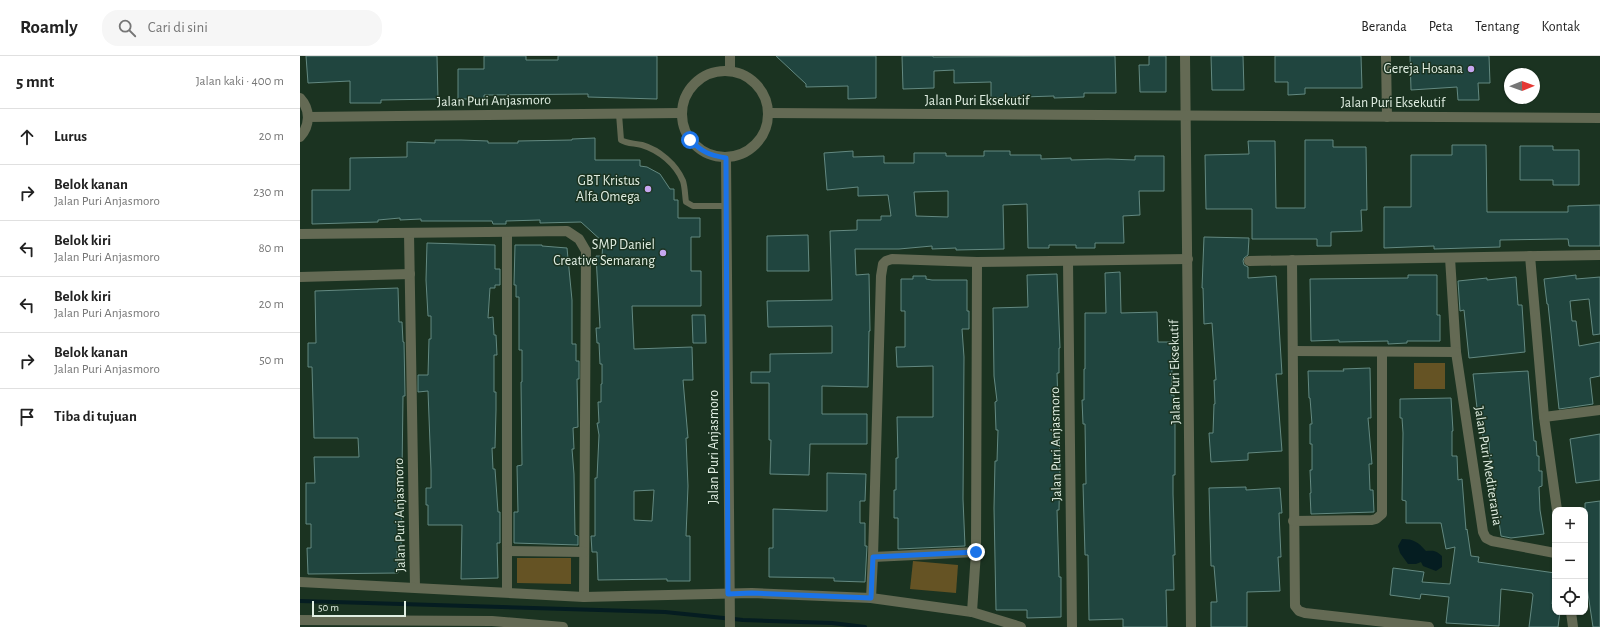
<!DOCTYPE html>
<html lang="id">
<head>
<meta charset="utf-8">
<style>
	body { margin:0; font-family:"Alegreya Sans",sans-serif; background:#f6f6f6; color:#222 }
	.controls { position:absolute; right:12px; bottom:12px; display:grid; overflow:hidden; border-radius:8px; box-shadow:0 1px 3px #0004 }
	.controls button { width:36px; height:36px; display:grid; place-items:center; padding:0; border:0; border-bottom:1px solid #e0e0e0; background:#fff; color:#222; font:20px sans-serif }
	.compass { position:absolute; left:1204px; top:12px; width:36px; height:36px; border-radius:50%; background:#fff; box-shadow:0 1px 3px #0004; rotate:89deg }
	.scale { position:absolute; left:12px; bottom:10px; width:94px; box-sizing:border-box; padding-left:4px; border:2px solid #e0eee2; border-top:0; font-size:11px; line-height:14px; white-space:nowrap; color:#e0eee2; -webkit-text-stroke:3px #1b3321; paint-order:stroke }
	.stop { position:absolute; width:12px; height:12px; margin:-9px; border:3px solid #1a73e8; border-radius:50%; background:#fff }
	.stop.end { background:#1a73e8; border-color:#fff; box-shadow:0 1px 4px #0008 }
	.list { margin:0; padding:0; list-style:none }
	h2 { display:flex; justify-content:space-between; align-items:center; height:52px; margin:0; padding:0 16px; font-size:17px }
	h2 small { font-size:13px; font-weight:400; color:#767676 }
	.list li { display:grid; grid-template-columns:26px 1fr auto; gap:12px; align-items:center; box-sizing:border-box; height:56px; padding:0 16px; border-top:1px solid #e0e0e0 }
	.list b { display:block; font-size:15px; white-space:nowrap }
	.list p { margin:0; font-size:13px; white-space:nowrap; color:#767676 }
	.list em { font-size:13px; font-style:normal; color:#767676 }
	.icon { flex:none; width:22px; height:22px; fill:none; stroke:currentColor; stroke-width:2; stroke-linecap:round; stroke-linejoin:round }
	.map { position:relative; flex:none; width:1300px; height:571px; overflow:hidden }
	header { display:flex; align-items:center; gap:24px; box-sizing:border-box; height:56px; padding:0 20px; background:#fff; border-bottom:1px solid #e0e0e0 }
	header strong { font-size:19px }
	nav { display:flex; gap:22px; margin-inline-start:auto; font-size:14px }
	.search { width:280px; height:36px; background:#f6f6f6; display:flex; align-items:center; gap:10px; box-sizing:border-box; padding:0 14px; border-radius:16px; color:#767676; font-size:15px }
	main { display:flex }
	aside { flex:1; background:#fff }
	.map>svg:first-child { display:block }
	.green { fill:#655324 }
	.water { fill:#051d21 }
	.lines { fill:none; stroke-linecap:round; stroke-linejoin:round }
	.stream { stroke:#051d21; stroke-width:4 }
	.building { fill:#20453f; stroke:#638981; fill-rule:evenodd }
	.lane { stroke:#646a54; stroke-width:6 }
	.street { stroke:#646a54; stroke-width:10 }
	.route { stroke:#1a73e8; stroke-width:5 }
	.poi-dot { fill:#c6a6f0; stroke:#1b3321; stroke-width:1.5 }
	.labels { text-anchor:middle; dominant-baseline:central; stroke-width:3; stroke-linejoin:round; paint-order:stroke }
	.poi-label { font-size:14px; fill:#e0eee2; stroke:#1b3321; text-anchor:end }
	.street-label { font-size:14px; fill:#e0eee2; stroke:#1b3321 }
</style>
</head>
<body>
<header>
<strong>Roamly</strong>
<div class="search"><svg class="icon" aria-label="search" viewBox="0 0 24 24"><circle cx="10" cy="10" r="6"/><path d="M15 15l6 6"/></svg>Cari di sini</div>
<nav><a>Beranda</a><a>Peta</a><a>Tentang</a><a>Kontak</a></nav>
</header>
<main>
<aside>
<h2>5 mnt<small>Jalan kaki · 400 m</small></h2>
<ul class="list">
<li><svg class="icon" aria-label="ahead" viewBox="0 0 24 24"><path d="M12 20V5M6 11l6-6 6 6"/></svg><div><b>Lurus</b></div><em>20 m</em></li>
<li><svg class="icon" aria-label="right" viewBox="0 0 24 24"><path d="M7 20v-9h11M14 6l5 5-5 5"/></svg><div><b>Belok kanan</b><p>Jalan Puri Anjasmoro</p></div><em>230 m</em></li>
<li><svg class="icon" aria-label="left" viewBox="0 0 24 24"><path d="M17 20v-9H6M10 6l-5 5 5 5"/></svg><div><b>Belok kiri</b><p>Jalan Puri Anjasmoro</p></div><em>80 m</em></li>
<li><svg class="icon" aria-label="left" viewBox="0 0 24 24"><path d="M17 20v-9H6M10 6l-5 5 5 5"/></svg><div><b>Belok kiri</b><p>Jalan Puri Anjasmoro</p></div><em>20 m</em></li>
<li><svg class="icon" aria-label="right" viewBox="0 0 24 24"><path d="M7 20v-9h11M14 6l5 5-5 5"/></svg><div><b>Belok kanan</b><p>Jalan Puri Anjasmoro</p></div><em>50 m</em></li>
<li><svg class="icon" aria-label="arrive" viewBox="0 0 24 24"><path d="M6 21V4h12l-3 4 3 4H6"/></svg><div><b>Tiba di tujuan</b></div></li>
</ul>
</aside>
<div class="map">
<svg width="1300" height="571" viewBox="0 0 1300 571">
	<rect width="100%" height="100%" fill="#1b3321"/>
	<!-- green -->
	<g class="green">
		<rect x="1114" y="307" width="31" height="26"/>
		<path d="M217,502H271V528L217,527Z"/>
		<path d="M613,505L658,509L656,537L610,533Z"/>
	</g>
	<!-- water -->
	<path class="water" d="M1102,483C1114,483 1118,486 1126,495C1134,494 1137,495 1142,500V511L1136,515L1123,510L1121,506L1116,508H1108L1100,497L1098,490Z"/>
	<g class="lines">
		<!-- stream -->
		<path class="stream" d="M0,545L365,556L443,564L532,567L565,571"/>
	</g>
	<!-- building -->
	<g class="building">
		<path d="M6,0H137L138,43L81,44V47H50V25L8,27Z"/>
		<path d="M184,0H226V4H258V0H357V43L288,41V38L184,39V43H158V13H184Z"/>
		<path d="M476,0H576V42L548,43V30L506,31V28Z"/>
		<path d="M602,0H633V1L815,0L816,37H784V41L754,42V40L691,42V26L654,27V14L634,15V32L603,33Z"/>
		<path d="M849,0H866V36H840L839,9H849Z"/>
		<path d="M911,0H943L944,34H912Z"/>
		<path d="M975,0H1061L1062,32H1005V38L988,39V26H975Z"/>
		<path d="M1110,0H1189L1190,27H1178L1179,44H1158L1157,31L1111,34Z"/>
		<path d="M295,82V104H340V110L347,111L360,118L370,133H374V144H378V162H400V181H391V215H401V250H332L334,293L392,291L393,324H383L388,382H386L388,430L386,480H390V525H367V523L298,524L297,496H292L291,480H295V422H297L299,379L297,367H299L298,346H301V328H302V308H300L299,287H297L296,272H300L296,200H302L303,186L281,166L240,167V164L206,165V168H193L192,165H121V163L100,164V162L78,164V166L12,168V134H50V102L107,101V86L135,87V84H161L188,85V87H218V85L272,84V83ZM354,434L352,465L334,464V435Z"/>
		<path d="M1005,84H1033V91H1066L1067,154H1061L1062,175L1031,176V190H1017V183H952V153H906L905,99L949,98L948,85H975L976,152H1005Z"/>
		<path d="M1152,89H1186L1187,156H1268V150L1300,149V190H1269L1268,183H1259L1200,184V191L1134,193V190L1084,192V151H1111V99H1152Z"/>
		<path d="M1220,90H1253V94H1279V129H1253V124H1220Z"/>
		<path d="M553,95V101L584,100V107H614V97H646V100H684V95H710V99H741V103L771,102V104L808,103L835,104V100H864V135H839L840,159L823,160L824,187H795V192H776V189H749V192H728L727,148L703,149L704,193L656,194V192L632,193V190L599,193H555L556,219L569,218L570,275H569L568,331L522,330V358H567V388H510L509,419L470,418L471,384H469V327H451V316H470V298L532,297V270L468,271L467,245L532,244L530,175L557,174V164H581V160H591L588,139L558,140V131L527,134L524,97ZM648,135V161L616,160L614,136Z"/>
		<path d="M508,179L509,215H467V180Z"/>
		<path d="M904,181L949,182L948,199L944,202L943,205L944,209L948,211V222L976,220L982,318H976L982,395L948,397V404L911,406L909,377H913L914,348H915L914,324H916L912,267L904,268L903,232H902Z"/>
		<path d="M127,187L195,189V213H200V229H195V232H190L188,262L193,261L194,279H196L197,299H194V336H196V354L195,392H192L193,413H195L198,456H200V487H197L198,522L161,523L162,469H128V449H126V432H131V414L128,335L118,336V319H128L129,283H131V260H128L126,224Z"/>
		<path d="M215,189H242V190L267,192L272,244V288H276V305H279V323H277L278,371L273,372L274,393H272L274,418L275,479L278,480V489L214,487V456H218L217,410L222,409L221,326H222V294H219V241H216V229H214Z"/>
		<path d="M820,216L821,257L857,256L858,286H873L871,339H874L875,369V419H873V438L875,499H873L874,534H866L867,571H823V563L789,564L788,499H785L783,428H786L785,368H783L782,344H784V313H785V257H806L805,217Z"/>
		<path d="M757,218L760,292H759V317H757L760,407L759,454H757L759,521H761V561L727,562V554H696L694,452L695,405H697L698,374H696L695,346L697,345L694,320L693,252L728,251L727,219Z"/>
		<path d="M1108,219H1137V259H1140V285H1107V287L1088,288V285L1039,286V284L1011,285L1010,223L1108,222Z"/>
		<path d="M1276,219V223L1300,221V278L1293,279L1289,243L1270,245L1272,265H1276L1279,290L1300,286V320L1290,322L1293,348L1259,353L1248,248H1247L1244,223Z"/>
		<path d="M613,220H626V223L632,224H667V255H669V273H662L664,301L663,443L665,490L598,493V462H594V434H596V402H598L597,361H633V310L597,311L596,291H605V255H601V223H613Z"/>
		<path d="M1216,221L1218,249H1222L1225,296L1169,302L1164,254L1160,255L1158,225L1187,222V224Z"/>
		<path d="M98,232L99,266H102L103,286H104L105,340H103L101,495H97L98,517L8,518L7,492H11V468H6V427H15L14,401H59L58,382H14L12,311H8V287H16L15,235Z"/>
		<path d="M392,259H405L406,287H393Z"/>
		<path d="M1070,312L1071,362H1068L1072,408H1069L1070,434H1073L1074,456L1011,458L1010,437H1011L1010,414H1012V388H1010V368H1012L1010,342H1009L1008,315H1044L1043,313Z"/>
		<path d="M1228,315L1234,385H1236L1237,400H1239V415H1242V430L1239,431L1240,454L1244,478L1211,482L1201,480L1197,451L1192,452L1189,383H1183L1181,352H1177L1173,318Z"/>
		<path d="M1151,342L1153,375H1152V400H1157L1158,424L1162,423L1166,474L1167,473L1171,500L1179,501L1178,506L1255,517L1252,548H1255V556H1260L1258,571H1229L1233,539L1232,537L1201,533L1199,570L1146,567L1149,541L1121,538L1120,543L1090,539L1093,512L1124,516L1122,526L1150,528L1155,491L1146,493L1141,467H1106V445L1102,444L1103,377L1102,362H1100V343Z"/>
		<path d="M1300,378V424L1276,427L1270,383Z"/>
		<path d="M527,417L566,418L565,445H560V467H565V490H567L565,526L534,525V522L469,521V492H473V453L527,455Z"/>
		<path d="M946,431V434L980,432L982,457H979L981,501H978L980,535L947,536V571H911V546H917L914,510H911L909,432Z"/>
		<path d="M1300,445V571H1293L1285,518V447Z"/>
	</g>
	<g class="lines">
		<!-- lane -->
		<path class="lane" d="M319,58L321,84C327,88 334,87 342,89C359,94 376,108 383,125C385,131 385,140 386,146L393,150H426"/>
		<!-- street -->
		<g class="street">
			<path d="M885,0L891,571"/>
			<path d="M1086,0L1087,61"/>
			<path d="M430,14V0"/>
			<circle cx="425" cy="58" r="43"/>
			<path d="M0,42C11,54 10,70 0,81"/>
			<path d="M468,57L1300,62"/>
			<path d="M8,61L381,57"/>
			<path d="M426,102L430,571"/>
			<path d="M207,176V536"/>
			<path d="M109,177L115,531"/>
			<path d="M0,178L267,175L279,183L286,195L284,541"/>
			<path d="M1230,200L1244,361L1257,454"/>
			<path d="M1150,202L1156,296L1183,476L1186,482L1192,485L1255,497"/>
			<path d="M992,204L995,550L999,555L1005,557L1129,571"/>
			<path d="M768,205L772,571"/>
			<path d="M949,205L1300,199"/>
			<path d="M0,221L110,218"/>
			<path d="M993,295L1156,296"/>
			<path d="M1244,361L1300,354"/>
			<path d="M993,465L1072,464L1076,463L1082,458V296"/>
			<path d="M207,495L284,496"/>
			<path d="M573,501L676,496"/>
			<path d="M0,526L284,541L452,537L571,542L672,556L721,571"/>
			<path d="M571,542L573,501L581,220L583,208L586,205L592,203L677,206L888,203"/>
			<path d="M672,556L676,496L677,206"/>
			<path d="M1271,556L1273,571"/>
			<path d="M0,564L192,565L263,571"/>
		</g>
	</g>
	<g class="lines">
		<!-- route -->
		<path class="route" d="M390,84C402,96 409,99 426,102L428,538L452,537L571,542L573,501L676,496"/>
	</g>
	<!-- markers -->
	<g class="poi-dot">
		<circle cx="1171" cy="13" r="4"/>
		<circle cx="348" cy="133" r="4"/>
		<circle cx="363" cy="197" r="4"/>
	</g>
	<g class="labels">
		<!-- poi labels -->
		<g class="poi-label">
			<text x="1163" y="13">Gereja Hosana</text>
			<text x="340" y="125">GBT Kristus<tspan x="340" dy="16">Alfa Omega</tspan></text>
			<text x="355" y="189">SMP Daniel<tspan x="355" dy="16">Creative Semarang</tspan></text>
		</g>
		<!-- street labels -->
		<g class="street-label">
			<text transform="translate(194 45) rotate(-1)">Jalan Puri Anjasmoro</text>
			<text x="677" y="45">Jalan Puri Eksekutif</text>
			<text x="1093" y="47">Jalan Puri Eksekutif</text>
			<text transform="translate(875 316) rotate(-91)">Jalan Puri Eksekutif</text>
			<text transform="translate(756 388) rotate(-91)">Jalan Puri Anjasmoro</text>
			<text transform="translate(414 391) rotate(-90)">Jalan Puri Anjasmoro</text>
			<text transform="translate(1188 410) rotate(81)">Jalan Puri Mediterania</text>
			<text transform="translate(100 459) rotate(-91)">Jalan Puri Anjasmoro</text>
		</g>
	</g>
</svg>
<div class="controls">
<button>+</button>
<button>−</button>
<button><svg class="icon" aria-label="locate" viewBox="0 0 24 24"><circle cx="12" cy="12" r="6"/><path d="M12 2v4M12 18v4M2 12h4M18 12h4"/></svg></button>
</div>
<svg class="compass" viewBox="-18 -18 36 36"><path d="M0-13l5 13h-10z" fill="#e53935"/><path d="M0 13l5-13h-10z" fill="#767676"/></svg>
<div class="scale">50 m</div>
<div class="stop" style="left:390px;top:84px"></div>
<div class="stop end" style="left:676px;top:496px"></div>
</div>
</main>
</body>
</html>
